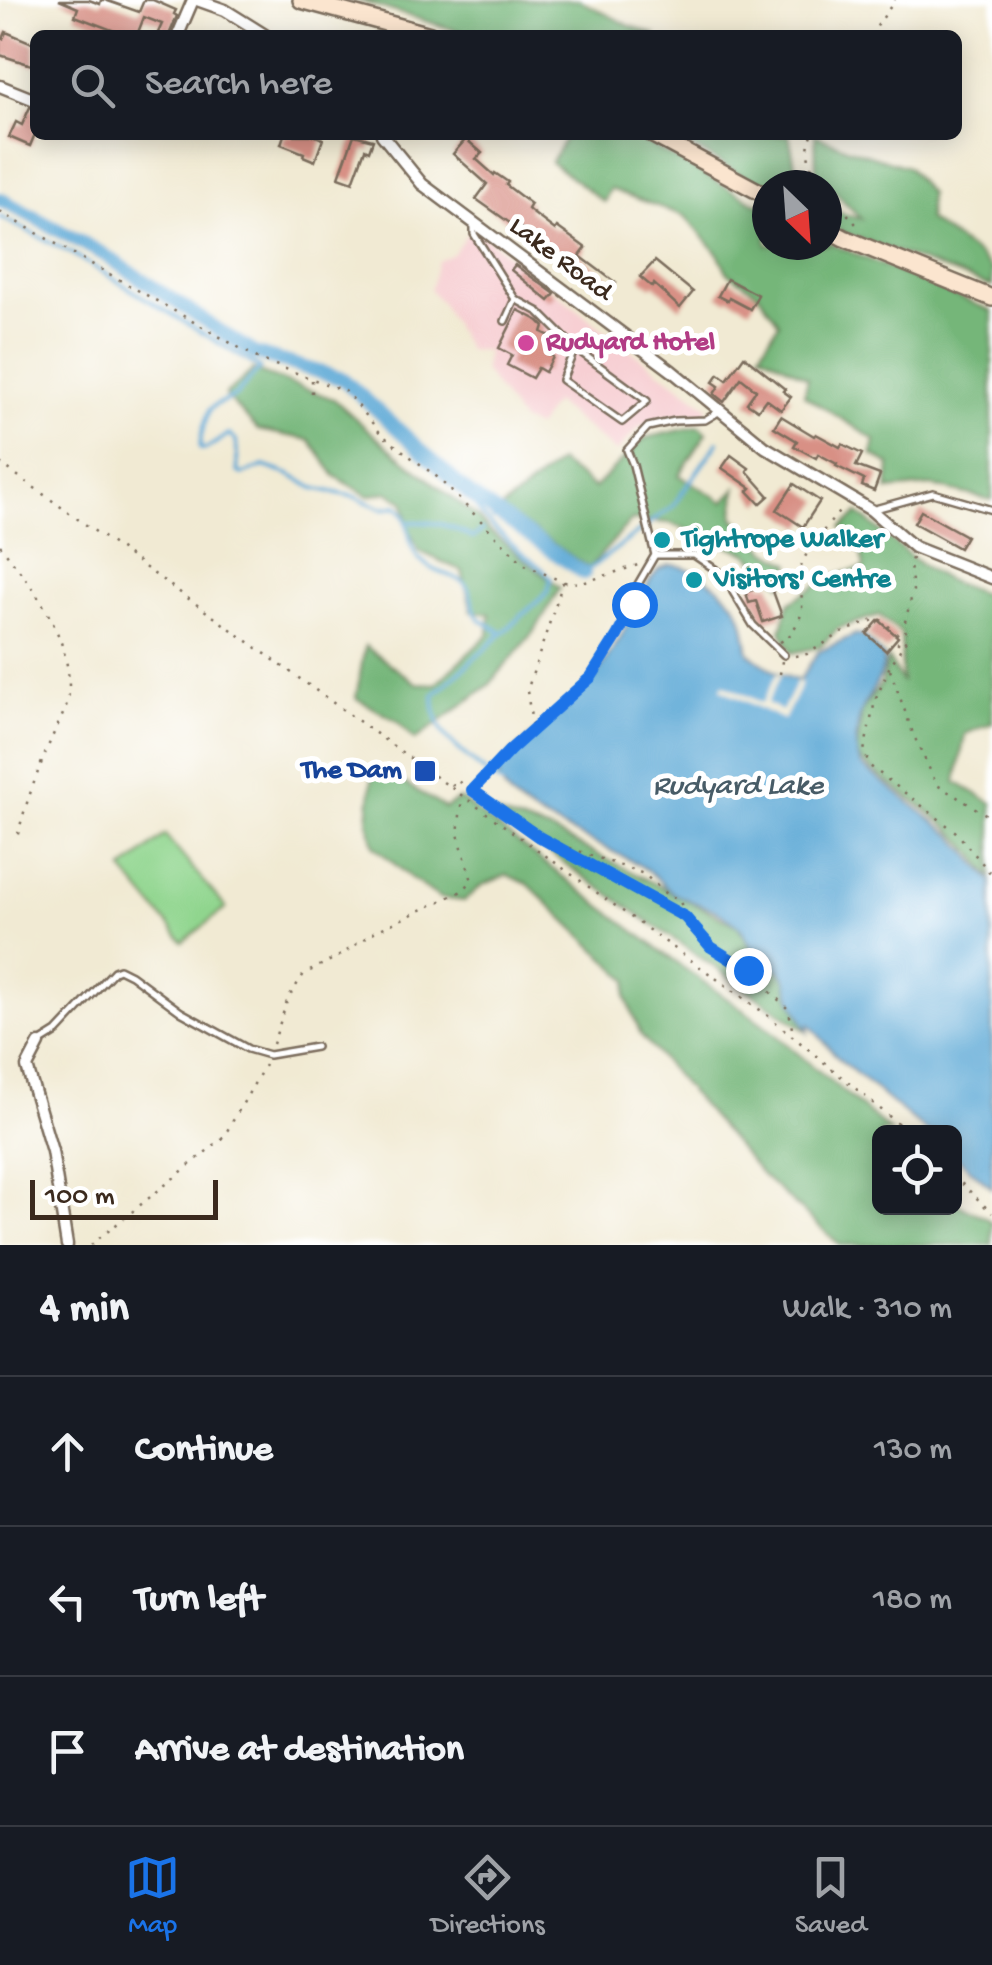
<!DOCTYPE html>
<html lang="en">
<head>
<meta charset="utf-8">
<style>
	body { margin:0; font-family:"Gochi Hand",sans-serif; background:#20242c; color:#f1f3f6 }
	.controls { position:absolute; right:30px; bottom:30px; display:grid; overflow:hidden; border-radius:15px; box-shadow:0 5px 25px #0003 }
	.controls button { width:90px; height:90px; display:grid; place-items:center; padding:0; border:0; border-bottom:2px solid #363941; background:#171b24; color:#f1f3f6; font:50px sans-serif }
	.compass { position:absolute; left:752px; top:170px; width:90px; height:90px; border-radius:50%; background:#171b24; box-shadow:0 5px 25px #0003; rotate:155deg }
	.scale { position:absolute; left:30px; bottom:25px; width:188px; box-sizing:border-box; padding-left:10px; border:5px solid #3b2a1e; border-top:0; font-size:28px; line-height:35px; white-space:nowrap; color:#3b2a1e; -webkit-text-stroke:8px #fff; paint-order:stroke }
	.stop { position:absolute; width:30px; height:30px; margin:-22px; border:8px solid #1a73e8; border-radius:50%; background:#fff }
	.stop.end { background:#1a73e8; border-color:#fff; box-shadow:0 2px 10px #0008 }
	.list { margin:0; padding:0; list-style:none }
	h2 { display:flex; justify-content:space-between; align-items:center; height:130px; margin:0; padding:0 40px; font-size:42px }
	h2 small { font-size:32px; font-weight:400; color:#9ea1a6 }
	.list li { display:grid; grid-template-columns:65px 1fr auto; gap:30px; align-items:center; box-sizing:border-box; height:150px; padding:0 40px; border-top:2px solid #363941 }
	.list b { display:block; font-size:38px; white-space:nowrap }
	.list em { font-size:32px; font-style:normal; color:#9ea1a6 }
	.icon { flex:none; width:55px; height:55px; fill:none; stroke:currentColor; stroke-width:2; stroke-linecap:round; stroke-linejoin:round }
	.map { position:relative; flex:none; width:992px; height:1245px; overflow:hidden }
	.search { position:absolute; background:#171b24; box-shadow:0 5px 25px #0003; left:30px; right:30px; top:30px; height:110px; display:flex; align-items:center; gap:25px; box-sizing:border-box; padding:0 35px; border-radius:15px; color:#9ea1a6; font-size:38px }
	.sheet { height:580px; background:#171b24 }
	nav { display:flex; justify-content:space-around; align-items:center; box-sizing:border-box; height:140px; border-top:2px solid #363941; background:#171b24; font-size:28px; color:#9ea1a6 }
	nav a { display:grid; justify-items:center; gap:5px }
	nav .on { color:#1a73e8 }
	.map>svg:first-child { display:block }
	.built { fill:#f7cfd3 }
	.green { fill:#90d58e; stroke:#668056; stroke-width:2.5 }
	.forest { fill:#74b679; stroke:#58704c; stroke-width:2.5 }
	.water { fill:#5ca8d5; stroke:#4c697a; stroke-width:2.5 }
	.pier { fill:#f1ead3 }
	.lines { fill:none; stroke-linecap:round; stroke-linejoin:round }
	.stream { stroke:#5ca8d5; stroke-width:4 }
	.canal { stroke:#5ca8d5; stroke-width:14 }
	.building { fill:#d89085 }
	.lane-casing { stroke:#7b6d5d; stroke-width:10 }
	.street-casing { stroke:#7b6d5d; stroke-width:15 }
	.secondary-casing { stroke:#7b6d5d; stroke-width:20 }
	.path { stroke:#7b6d5d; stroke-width:2.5; stroke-dasharray:2.5 8; stroke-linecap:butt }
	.lane { stroke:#fff; stroke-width:5 }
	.street { stroke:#fff; stroke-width:10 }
	.secondary { stroke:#fbe5cf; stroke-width:15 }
	.route { stroke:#1a73e8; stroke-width:12 }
	.hotel-dot { fill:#d1479c; stroke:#fff; stroke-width:4 }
	.culture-dot { fill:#0f9aa8; stroke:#fff; stroke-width:4 }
	.transit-dot { fill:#1a4fb4; stroke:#fff; stroke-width:4 }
	.labels { text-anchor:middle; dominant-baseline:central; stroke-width:10; stroke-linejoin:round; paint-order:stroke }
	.street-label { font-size:28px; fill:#3b2a1e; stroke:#fff }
	.hotel-label { font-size:28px; font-weight:bold; fill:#b23c85; stroke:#fff; text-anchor:start }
	.culture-label { font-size:28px; font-weight:bold; fill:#0d838f; stroke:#fff; text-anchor:start }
	.transit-label { font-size:28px; font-weight:bold; fill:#164399; stroke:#fff; text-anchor:end }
	.water-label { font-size:30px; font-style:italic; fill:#485c67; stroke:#fff }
</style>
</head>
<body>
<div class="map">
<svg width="992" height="1245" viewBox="0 0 992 1245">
	<rect width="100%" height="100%" fill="#fff"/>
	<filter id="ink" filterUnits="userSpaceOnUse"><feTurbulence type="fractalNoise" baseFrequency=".01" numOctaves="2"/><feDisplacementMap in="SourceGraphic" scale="20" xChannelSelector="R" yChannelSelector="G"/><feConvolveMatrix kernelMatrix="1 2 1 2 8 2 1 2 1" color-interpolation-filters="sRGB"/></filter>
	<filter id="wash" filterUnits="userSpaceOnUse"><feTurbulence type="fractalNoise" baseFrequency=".0048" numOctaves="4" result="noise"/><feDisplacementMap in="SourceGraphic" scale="40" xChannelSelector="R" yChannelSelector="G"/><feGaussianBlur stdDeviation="2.25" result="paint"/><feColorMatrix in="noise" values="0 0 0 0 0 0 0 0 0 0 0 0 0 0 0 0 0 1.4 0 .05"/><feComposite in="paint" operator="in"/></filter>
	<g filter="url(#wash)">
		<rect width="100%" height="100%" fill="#f1ead3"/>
		<!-- built -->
		<path class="built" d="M469,231L481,234L615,339L708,407L705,415L685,414L663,417L639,427L616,452L554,402L537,427L521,421L484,371L487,351L468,350L440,301L430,290L438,261L453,254Z"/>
		<!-- green -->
		<path class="green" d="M165,835L226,908L183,942L123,870Z"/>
		<!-- forest -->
		<g class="forest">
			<path d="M357,0H579L630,26L656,35H471Z"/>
			<path d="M567,135H631L767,209V245H827V242L992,311V500L931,486L888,490L890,465L872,454L875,440L804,395L808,378L760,352L779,323L758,293L727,272L719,255L685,216L610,189L604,202L551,162Z"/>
			<path d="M671,135H789L796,170L810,177L815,185H767V189Z"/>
			<path d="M815,135L847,148L908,167L929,194L928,220L978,255L992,270V287L844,233L827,224V201L834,211L861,219L816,172Z"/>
			<path d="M253,370L334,399L384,444L478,518L488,530L560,588L536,629L489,685L415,740L397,721L356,698L365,646L416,683L436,684L489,634L490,614L472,611L462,571L419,551L409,529L404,501L387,492L368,496L335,476L310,440L258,430L225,395Z"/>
			<path d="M699,426L707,433L679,475L724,502L736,488L734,518L767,551L791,564L782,585L747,553L670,523L632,520L589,568L501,509L559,462L594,488L645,438Z"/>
			<path d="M858,513L920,564L946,580L992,597V723L965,734L956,782L992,803V878C979,861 967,844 951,830C920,803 886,784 856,756L862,710L882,683L888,658L902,683L901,633L879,615L839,628L819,647L792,653L781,631L789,603L830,576L864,568L862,554L842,528Z"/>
			<path d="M373,770L396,778L445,808L460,799L674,961L763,1024L891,1132H880V1208H954L955,1202C966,1212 981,1212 992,1222V1245H840L762,1175L641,1035L626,996L628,980L528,884L507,875L482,885L464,901L440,898L412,879L374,846L368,820Z"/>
			<path d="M492,813L551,831L738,926L754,952L780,971L787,979L789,994L808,1032Z"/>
		</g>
		<!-- water -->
		<path class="water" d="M669,565C692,564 730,592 740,613C746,626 746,640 749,653L777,673L799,681L818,652L856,634L864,636L884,657C884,676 874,686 866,702C857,719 852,748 862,766L953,836L992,881V1188L955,1156L954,1132H927L840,1060L809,1024L808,1032C803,1021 795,1009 791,997C788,990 789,983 784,976C776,964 761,963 754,952C748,944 746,934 738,926C718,907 699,906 676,895C665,889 658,877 647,870C615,848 524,818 506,791C502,785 499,777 496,770L513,752L570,704L594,679L620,638L650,580L658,570Z"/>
		<!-- pier -->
		<path class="pier" d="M777,673L781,675L767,703L782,711L797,681L802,683L784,720L721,689L723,684L762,703Z"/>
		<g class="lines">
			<!-- stream -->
			<g class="stream">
				<path d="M0,217L71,253L260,368L235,396L215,405L209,410L201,436L200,449H206L229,434L236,440L238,472L243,474L264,466L290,475L314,488L355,497L383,509L397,506C413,521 405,540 417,556C433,576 455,573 465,584C471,591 472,605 476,614C482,624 493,625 501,633"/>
				<path d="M469,494C479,517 500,534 519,551C530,560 543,567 551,579L548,592L434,695C434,708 437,725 445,735C454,747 490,777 503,784"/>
				<path d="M493,519L498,514"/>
				<path d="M410,522C438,521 449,525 473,538L482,530"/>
				<path d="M584,573L673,506L718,442"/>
			</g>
			<!-- canal -->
			<path class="canal" d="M0,199L103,254L254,353L343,379L469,494L584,573"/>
		</g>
		<g id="blocks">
			<!-- building -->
			<g class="building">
				<path d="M59,0H89L100,4L101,0H105L139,12L144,0H153L176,10L174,14L177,16L169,35H157L162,24L144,17L137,35H125L75,16L78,8Z"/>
				<path d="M6,32L35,44V66L0,55V38L3,39Z"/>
				<path d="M30,107L35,109V134L30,146L9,137L16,122L22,125Z"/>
				<path d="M284,135H313L323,139L315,161L303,156L304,153L281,144Z"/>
				<path d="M354,135L373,140L369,151L365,149L353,182L339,177Z"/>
				<path d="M466,139L482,153L476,159L494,175L495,173L508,182L506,185L531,204L528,209L530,211L555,230L557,227L586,248L580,256L616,283L608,294L557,253L555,255L518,226L517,228L476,199L487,184L453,154Z"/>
				<path d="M655,261L693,292L680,308L654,284L652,287L640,277Z"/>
				<path d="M515,265L555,294L549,301L511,270Z"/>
				<path d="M727,279L758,295L750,309L729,298L728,301L718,296Z"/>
				<path d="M518,310L539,321L544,326L542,332L554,338L546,353L553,357L545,372L538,368L532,378L507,365L512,355L499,348Z"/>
				<path d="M744,356L785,389L783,391L791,397L781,410L766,399L758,410L747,403L756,390L741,378L724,402L714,394L719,386L713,382L719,374L727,380Z"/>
				<path d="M781,416L814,436L816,434L840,447L842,444L862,454L856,466L880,475L874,491L862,486L864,480L836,466L837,464L818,454L816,458L794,446L797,441L774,427Z"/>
				<path d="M731,455L749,468L747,471L769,496L760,504L748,491L751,488L722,468Z"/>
				<path d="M794,484L820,501L803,527L777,510Z"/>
				<path d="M921,511L966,536L959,548L914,523Z"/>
				<path d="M759,575L763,585L770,583L782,616L763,622L756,601L749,603L746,592L753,590L750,579Z"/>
				<path d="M879,620L898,637L886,651L867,634Z"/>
			</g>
		</g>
	</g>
	<g filter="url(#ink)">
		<use href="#blocks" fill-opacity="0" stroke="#7b6d5d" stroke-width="2.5"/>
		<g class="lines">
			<defs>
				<g id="lane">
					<path d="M474,226V234L515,299"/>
					<path d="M505,321L515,299L539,312L575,348L647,401L622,422L562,380L575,348"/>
					<path d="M875,509L933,493L992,510"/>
					<path d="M655,555H694L728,578L733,592L753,625L784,655"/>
					<path d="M634,591L655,555L633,465L627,450L648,427L675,421L705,420L720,411"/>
					<path d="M41,1042L57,1032L114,971L119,969L131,975L181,1012L248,1049L269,1055L316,1047"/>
				</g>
				<g id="street">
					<path d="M197,0L225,10L265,35"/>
					<path d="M178,35L193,0"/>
					<path d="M0,86L35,100"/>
					<path d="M382,135L422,184L672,371L765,447L871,510L914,547L992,578"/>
					<path d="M39,1044L27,1067L52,1151L67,1245"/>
				</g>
				<g id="secondary">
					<path d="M301,0L430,35"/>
					<path d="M653,135L767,196"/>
					<path d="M827,229L844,238L992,298"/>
				</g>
			</defs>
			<!-- lane casing -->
			<use href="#lane" class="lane-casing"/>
			<!-- street casing -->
			<use href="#street" class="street-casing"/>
			<!-- secondary casing -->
			<use href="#secondary" class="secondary-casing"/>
			<!-- path -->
			<g class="path">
				<path d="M871,35L895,0"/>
				<path d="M812,135C803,154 811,168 822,185"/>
				<path d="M827,190L861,230"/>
				<path d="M0,212L259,359L347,392L382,435L437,477L525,565L563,582L527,691L533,731"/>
				<path d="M588,344L599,331"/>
				<path d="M312,380V400"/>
				<path d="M0,463L767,1015L908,1132"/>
				<path d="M0,545C33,589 70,632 69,691C69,707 56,727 50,742C37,773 25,805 17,838"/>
				<path d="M912,558L910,565L913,591L905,622L906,640L889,668L875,701L864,751L870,766L956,832L992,875"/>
				<path d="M564,582L582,583L638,565"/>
				<path d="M780,642C790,637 791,633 797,624C810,601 793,585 803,561C812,542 829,525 842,508"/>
				<path d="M795,656L807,654L843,632L879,618L899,635L897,652"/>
				<path d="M890,670L914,736L937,785L992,818"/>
				<path d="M780,674L782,661"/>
				<path d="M452,786L456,780L539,837L685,917L711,947L748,970L789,1010L793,1035"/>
				<path d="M473,789L510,750L591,677L617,636L634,600"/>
				<path d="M550,841L644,874L667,895L680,901L685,917"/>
				<path d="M273,1044L288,998L304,974L341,955L374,932L462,891L472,881L458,834L462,797"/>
				<path d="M954,1176L992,1213"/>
				<path d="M91,1245L223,1138L265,1065"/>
			</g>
			<!-- lane -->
			<use href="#lane" class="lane"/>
			<!-- street -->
			<use href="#street" class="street"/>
			<!-- secondary -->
			<use href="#secondary" class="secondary"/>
		</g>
	</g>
	<g class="lines" filter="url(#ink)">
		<!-- route -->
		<path class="route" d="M634,604L617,636L591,677L510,750L472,790L539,837L685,917L711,947L748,970"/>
	</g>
	<!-- markers -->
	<circle class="hotel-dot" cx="526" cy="343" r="10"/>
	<g class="culture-dot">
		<circle cx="662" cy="540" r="10"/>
		<circle cx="694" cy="580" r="10"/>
	</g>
	<rect class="transit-dot" x="413" y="759" width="24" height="24" rx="5"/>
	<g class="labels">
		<!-- street labels -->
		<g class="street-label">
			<text transform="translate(560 260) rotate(37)">Lake Road</text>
		</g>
		<!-- hotel labels -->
		<g class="hotel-label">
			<text x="546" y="343">Rudyard Hotel</text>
		</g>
		<!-- culture labels -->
		<g class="culture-label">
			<text x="682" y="540">Tightrope Walker</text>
			<text x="714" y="580">Visitors' Centre</text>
		</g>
		<!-- transit labels -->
		<g class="transit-label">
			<text x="402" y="771">The Dam</text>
		</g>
		<!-- water labels -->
		<g class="water-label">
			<text x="738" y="787">Rudyard Lake</text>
		</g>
	</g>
</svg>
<div class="controls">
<button><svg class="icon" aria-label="locate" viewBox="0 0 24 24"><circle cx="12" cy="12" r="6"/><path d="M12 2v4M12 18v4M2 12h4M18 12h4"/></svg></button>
</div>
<svg class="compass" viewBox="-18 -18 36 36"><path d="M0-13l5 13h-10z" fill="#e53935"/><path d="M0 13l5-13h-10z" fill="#9ea1a6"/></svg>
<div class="scale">100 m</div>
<div class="stop" style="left:634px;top:604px"></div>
<div class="stop end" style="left:748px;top:970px"></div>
<div class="search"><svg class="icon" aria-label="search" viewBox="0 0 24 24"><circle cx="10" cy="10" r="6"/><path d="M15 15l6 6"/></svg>Search here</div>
</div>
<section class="sheet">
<h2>4 min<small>Walk · 310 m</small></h2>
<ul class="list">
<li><svg class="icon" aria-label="ahead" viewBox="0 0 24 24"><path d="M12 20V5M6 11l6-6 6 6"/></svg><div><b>Continue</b></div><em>130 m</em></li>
<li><svg class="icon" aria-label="left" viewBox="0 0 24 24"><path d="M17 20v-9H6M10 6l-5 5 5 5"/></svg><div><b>Turn left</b></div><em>180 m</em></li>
<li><svg class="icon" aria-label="arrive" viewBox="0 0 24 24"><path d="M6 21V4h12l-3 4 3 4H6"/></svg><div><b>Arrive at destination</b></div></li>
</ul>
</section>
<nav>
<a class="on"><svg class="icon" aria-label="map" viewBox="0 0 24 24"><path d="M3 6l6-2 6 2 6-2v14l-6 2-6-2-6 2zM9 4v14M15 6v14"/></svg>Map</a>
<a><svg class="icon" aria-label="directions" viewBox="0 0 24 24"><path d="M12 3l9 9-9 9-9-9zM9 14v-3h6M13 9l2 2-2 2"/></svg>Directions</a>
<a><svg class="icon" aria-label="saved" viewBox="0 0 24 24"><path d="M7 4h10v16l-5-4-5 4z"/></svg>Saved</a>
</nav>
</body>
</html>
